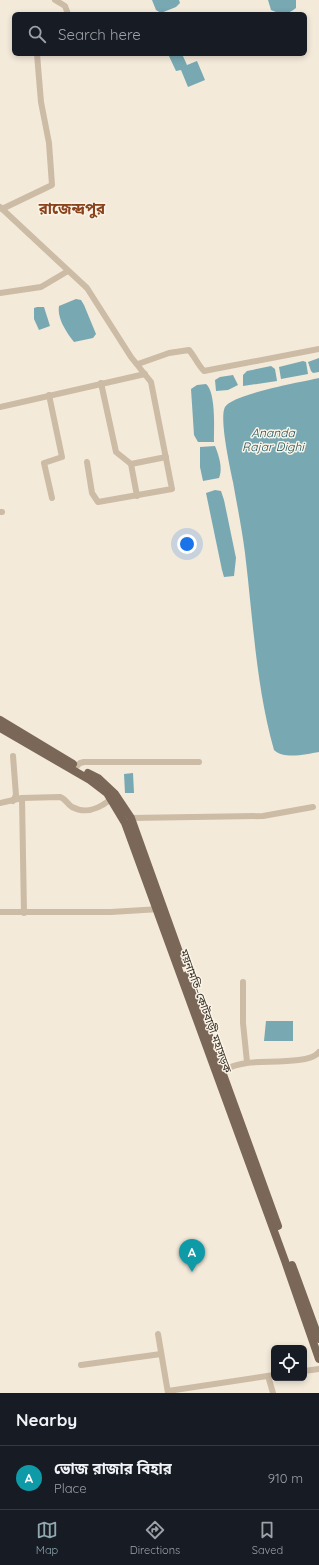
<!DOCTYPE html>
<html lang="en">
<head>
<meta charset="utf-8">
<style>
	body { margin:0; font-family:Quicksand,"Noto Sans Bengali",sans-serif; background:#20242c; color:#f1f3f6 }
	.controls { position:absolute; right:12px; bottom:12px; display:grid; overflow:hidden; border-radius:6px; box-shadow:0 2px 6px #0003 }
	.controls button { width:36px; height:36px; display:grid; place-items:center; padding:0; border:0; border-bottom:1px solid #363941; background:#171b24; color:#f1f3f6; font:20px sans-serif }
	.you { position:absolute; left:187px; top:544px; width:14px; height:14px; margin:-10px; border:3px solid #fff; border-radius:50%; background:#1a73e8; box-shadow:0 0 0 6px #1a73e833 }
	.badge { display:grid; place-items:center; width:26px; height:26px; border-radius:50%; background:#90a9b0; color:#fff; font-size:13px; font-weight:700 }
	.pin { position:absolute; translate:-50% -33px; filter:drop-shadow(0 1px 2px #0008) }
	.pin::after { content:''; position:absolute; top:21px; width:14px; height:12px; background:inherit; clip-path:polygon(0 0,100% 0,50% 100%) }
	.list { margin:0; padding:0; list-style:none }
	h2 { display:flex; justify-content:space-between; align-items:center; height:52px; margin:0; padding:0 16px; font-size:17px }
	h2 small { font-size:13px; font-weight:400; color:#9ea1a6 }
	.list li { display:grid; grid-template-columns:26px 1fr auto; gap:12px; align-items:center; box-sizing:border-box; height:64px; padding:0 16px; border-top:1px solid #363941 }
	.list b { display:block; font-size:15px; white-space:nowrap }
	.list p { margin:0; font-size:13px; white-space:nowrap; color:#9ea1a6 }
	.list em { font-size:13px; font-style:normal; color:#9ea1a6 }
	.icon { flex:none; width:22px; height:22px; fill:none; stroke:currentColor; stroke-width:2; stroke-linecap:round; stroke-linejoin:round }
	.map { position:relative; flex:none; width:319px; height:1393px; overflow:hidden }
	.search { position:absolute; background:#171b24; box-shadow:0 2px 6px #0003; left:12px; right:12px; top:12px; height:44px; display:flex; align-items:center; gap:10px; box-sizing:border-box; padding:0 14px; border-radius:6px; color:#9ea1a6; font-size:15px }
	.sheet { height:116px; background:#171b24 }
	nav { display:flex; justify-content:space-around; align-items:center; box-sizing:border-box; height:56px; border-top:1px solid #363941; background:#171b24; font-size:11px; color:#9ea1a6 }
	nav a { display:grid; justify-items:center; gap:2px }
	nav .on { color:#90a9b0 }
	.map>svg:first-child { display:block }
	.water { fill:#78a8b2 }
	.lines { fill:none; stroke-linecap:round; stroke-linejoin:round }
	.minor { stroke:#ccbba5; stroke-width:6 }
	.major { stroke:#7a6757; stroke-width:8 }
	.labels { text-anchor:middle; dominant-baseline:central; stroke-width:3; stroke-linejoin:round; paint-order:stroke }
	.street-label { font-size:11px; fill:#372e27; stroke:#faf4e7 }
	.water-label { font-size:12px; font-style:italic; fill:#1a4f5b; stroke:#faf4e7 }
	.district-label { font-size:15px; font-weight:bold; fill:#8a431c; stroke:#faf4e7 }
</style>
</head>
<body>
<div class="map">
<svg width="319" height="1393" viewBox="0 0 319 1393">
	<rect width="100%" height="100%" fill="#f3eada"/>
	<!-- water -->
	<g class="water">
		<path d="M152,0H179L180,3L176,7L161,13L156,10Z"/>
		<path d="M268,0H296V8C287,15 282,15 271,10Z"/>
		<path d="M168,54H182L187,65L197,61L205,80L188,87L181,70L176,71Z"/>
		<path d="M76,299L81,300L84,305L96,334L93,338L74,342C67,333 57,319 59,306Z"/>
		<path d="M37,307H44L50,326L39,330L34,319V308Z"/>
		<path d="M319,358V372L313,373L311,371L308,362Z"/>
		<path d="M303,361L306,362L308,374L281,379L279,367Z"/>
		<path d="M271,366L275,369L277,381L243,386V375L247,371Z"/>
		<path d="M233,375L238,385L228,390L216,391L215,380L220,377Z"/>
		<path d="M319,378V752C306,754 285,760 274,750C256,686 253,619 245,553C242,529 237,505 233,482C230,468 219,418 225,407C232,394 302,382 319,378Z"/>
		<path d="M206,384C216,392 214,429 214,442H198L194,435L191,389L197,385Z"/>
		<path d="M215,446C219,456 223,468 219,478L203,481L200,467V447Z"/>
		<path d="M215,490L221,491L224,500L236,558L234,576L224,577L222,570L206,493Z"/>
		<path d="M133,773L134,793H125L124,774Z"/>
		<path d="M266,1021H293V1041H264Z"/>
	</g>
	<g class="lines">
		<!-- minor -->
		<g class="minor">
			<path d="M55,0L65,6L68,14"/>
			<path d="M0,207L87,288L131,357L151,382L172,489L98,502L92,493L87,462"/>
			<path d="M2,209L52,185L49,143L41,102L37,54"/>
			<path d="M0,293L41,287L68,271"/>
			<path d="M138,364L169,353L189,350C195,357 198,365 204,371L319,349"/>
			<path d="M101,383L116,452L131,464"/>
			<path d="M49,395L62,457L44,463L52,498"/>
			<path d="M0,407L145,374"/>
			<path d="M137,496L131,464L166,457"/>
			<path d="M0,512H2"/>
			<path d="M73,770L80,763L84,762H199"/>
			<path d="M22,798L24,913"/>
			<path d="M13,801L16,795L13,756"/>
			<path d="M0,803L22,798L60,797C65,798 67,804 72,807C87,815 100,808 111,799"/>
			<path d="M131,818L263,816L313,807"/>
			<path d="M0,912H111L160,909"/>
			<path d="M243,982V1023L247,1062"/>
			<path d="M223,1070C230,1067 239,1064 247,1063C263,1060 309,1065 319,1052"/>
			<path d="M158,1334L168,1393"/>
			<path d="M81,1365L161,1354"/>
			<path d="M304,1371L319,1369"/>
			<path d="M268,1376L273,1393"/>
			<path d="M168,1391L274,1375"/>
		</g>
		<!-- major -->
		<g class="major">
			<path d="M0,720L73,764"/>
			<path d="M0,728L90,780L107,793L125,823L285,1261L319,1359"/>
			<path d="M88,773L98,778L115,794L131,818L183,963"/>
			<path d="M187,975L278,1226"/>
			<path d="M292,1265L319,1339"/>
		</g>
	</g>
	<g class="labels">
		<!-- street labels -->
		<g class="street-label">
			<text transform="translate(206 1011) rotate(70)">ময়নামতি–কোটবাড়ী মহাসড়ক</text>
		</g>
		<!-- water labels -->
		<g class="water-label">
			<text x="273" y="432">Ananda<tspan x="273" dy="14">Rajar Dighi</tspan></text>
		</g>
		<!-- district labels -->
		<g class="district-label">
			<text x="72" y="208">রাজেন্দ্রপুর</text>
		</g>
	</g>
</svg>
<div class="controls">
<button><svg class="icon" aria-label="locate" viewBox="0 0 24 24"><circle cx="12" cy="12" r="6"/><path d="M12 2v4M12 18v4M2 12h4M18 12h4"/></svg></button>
</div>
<div class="you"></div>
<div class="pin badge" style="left:192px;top:1272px;background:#0f9aa8">A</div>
<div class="search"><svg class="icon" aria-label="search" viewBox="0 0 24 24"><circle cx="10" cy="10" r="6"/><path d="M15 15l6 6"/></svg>Search here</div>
</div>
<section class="sheet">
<h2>Nearby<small></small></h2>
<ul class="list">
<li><span class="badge" style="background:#0f9aa8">A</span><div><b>ভোজ রাজার বিহার</b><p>Place</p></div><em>910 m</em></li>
</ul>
</section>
<nav>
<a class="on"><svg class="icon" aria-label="map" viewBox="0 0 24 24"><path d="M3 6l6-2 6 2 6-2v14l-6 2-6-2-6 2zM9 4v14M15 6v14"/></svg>Map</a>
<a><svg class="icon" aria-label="directions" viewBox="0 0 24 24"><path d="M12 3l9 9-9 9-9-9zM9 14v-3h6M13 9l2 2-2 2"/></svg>Directions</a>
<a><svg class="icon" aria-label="saved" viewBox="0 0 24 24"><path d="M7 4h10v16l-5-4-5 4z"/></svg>Saved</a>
</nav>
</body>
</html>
